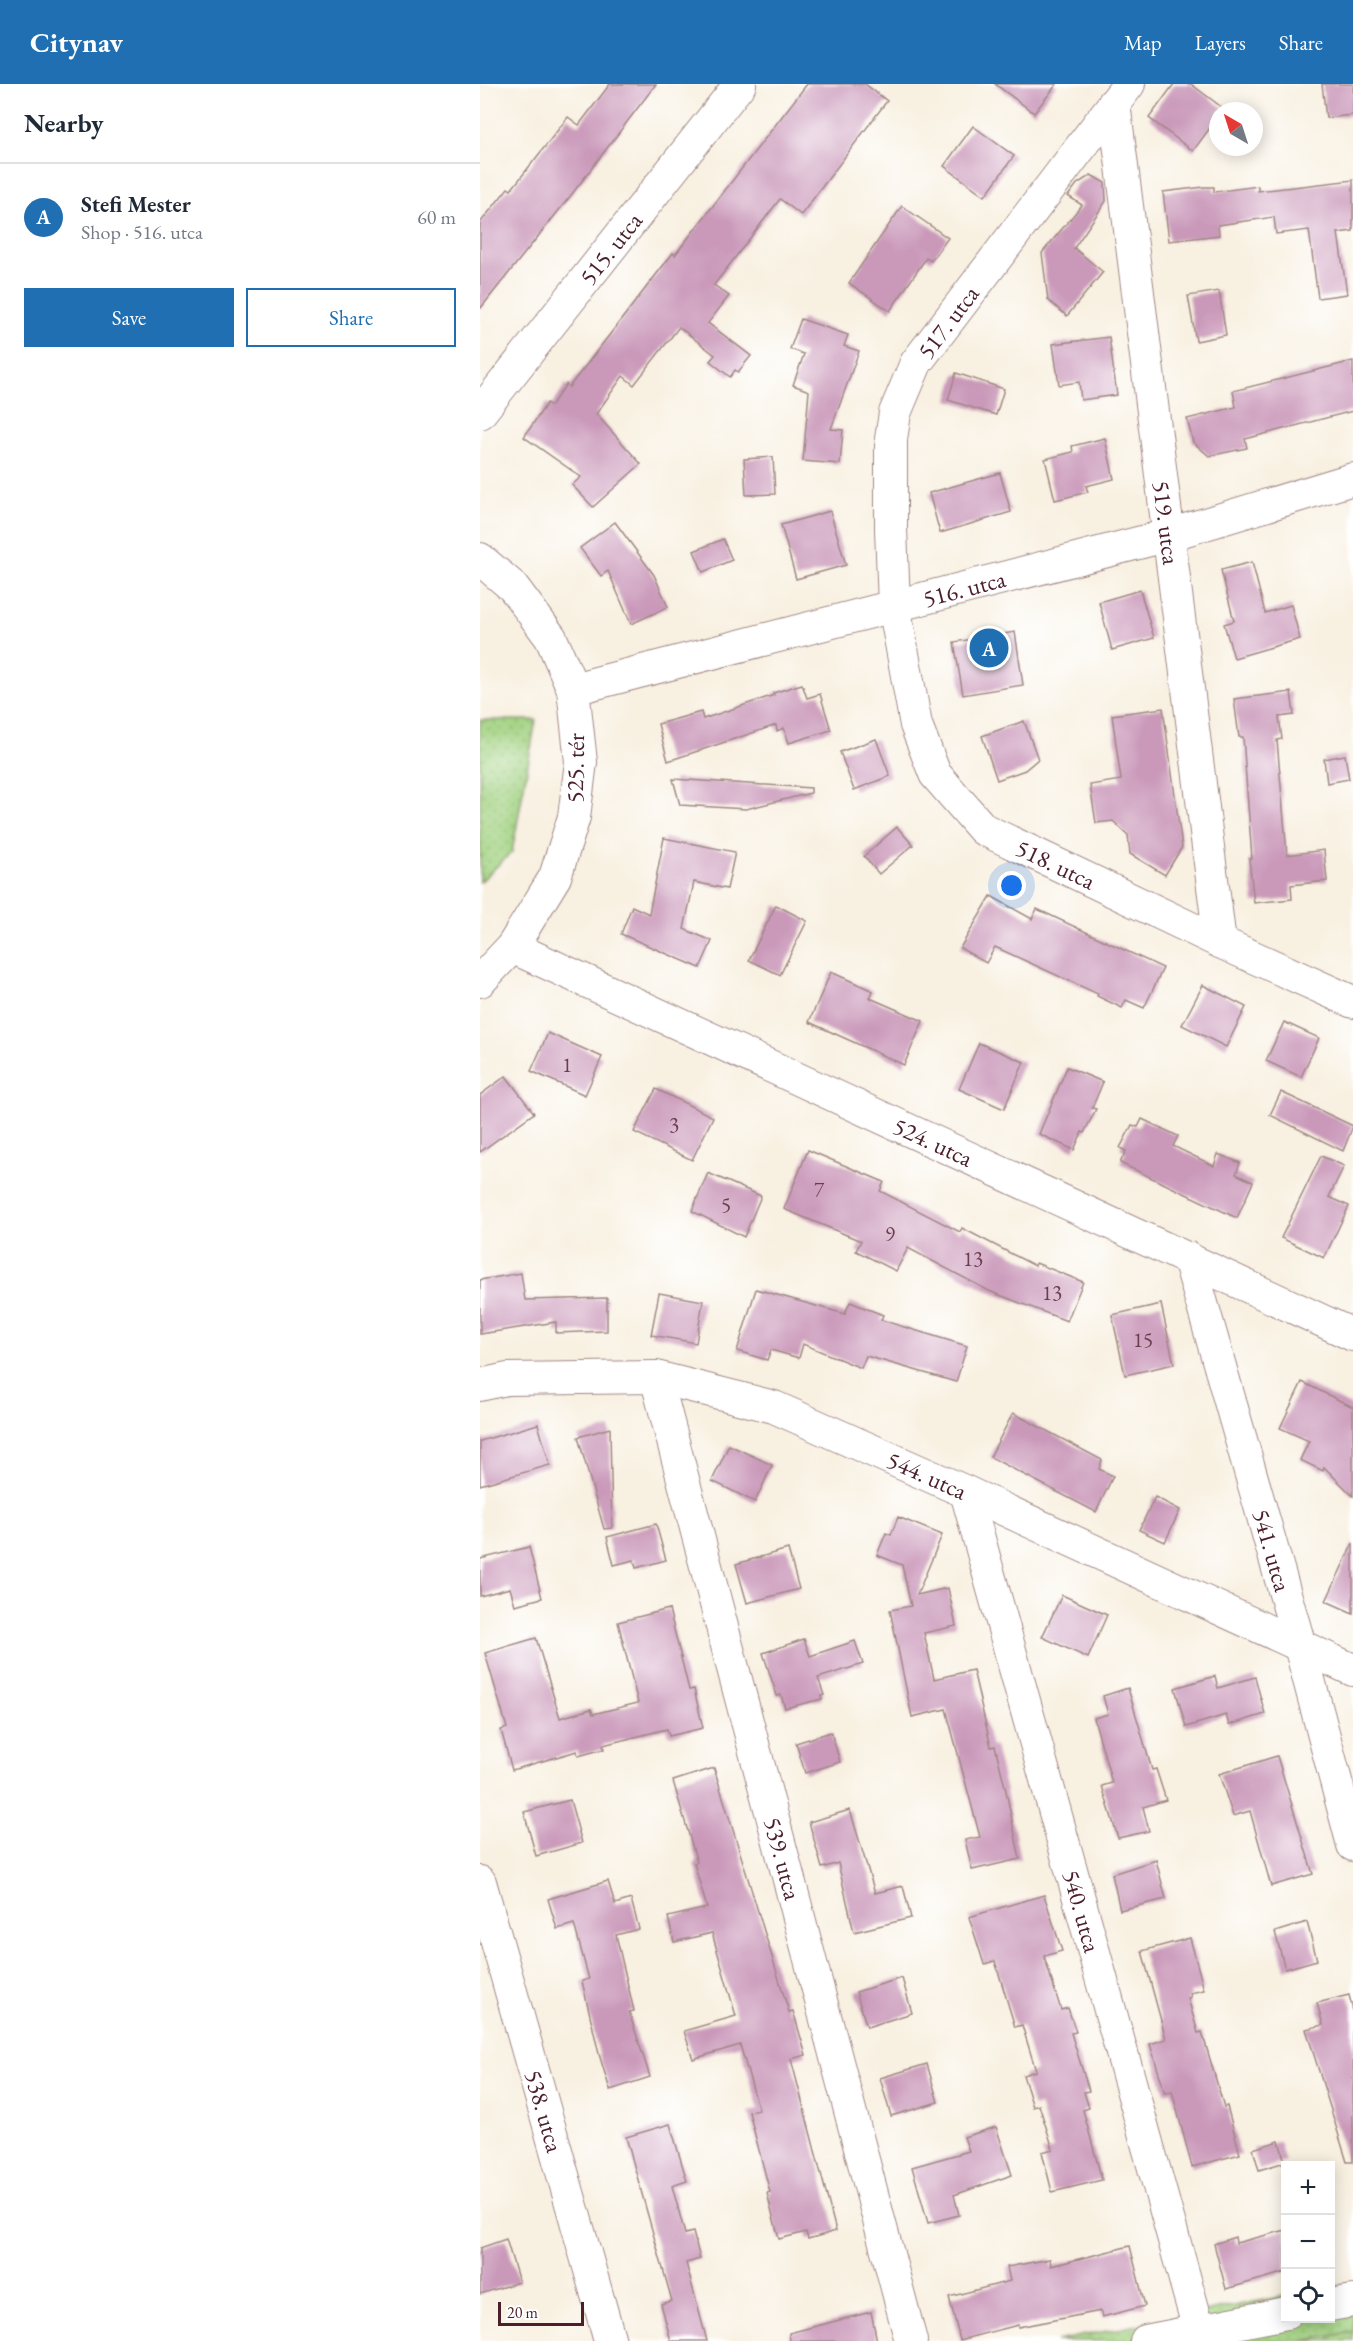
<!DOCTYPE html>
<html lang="en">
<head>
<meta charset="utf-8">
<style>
	body { margin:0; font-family:"EB Garamond",serif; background:#f2f2f3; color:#1f2937 }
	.controls { position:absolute; right:18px; bottom:18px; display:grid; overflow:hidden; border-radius:0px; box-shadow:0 3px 15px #0003 }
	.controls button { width:54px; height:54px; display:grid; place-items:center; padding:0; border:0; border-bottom:2px solid #e0e1e3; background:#fff; color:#1f2937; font:30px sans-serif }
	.compass { position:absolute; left:729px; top:18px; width:54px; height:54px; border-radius:50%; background:#fff; box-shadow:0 3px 15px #0003; rotate:321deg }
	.scale { position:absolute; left:18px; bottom:15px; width:86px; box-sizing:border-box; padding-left:6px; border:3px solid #4a1f2b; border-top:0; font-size:16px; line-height:21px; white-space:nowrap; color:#4a1f2b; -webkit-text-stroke:4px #fff; paint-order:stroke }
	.you { position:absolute; left:532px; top:802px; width:21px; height:21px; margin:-15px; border:4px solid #fff; border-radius:50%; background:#1a73e8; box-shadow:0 0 0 9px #1a73e833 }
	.badge { display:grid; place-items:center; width:39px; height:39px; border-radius:50%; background:#1f6fb2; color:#fff; font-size:20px; font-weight:700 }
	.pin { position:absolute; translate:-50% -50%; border:3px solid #fff; box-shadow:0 2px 6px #0006 }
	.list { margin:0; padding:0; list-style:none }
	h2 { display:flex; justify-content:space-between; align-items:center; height:78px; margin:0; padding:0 24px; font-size:26px }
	h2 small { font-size:20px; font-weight:400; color:#747a83 }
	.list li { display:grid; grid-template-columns:39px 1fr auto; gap:18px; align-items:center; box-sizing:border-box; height:108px; padding:0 24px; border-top:2px solid #e0e1e3 }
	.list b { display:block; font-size:22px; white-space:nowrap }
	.list p { margin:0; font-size:20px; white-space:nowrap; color:#747a83 }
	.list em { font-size:20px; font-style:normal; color:#747a83 }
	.actions { display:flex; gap:12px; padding:18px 24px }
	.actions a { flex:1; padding:14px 0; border:2px solid #1f6fb2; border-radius:0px; text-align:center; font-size:21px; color:#1f6fb2 }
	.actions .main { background:#1f6fb2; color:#fff }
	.icon { flex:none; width:33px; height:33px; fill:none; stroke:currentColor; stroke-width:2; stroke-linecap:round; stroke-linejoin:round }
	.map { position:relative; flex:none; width:873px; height:2257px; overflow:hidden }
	header { display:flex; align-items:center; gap:36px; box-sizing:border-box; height:84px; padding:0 30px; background:#1f6fb2; color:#fff }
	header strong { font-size:28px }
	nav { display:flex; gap:33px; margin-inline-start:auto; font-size:21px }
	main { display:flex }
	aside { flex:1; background:#fff }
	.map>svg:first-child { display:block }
	.grass { fill:url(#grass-dots); stroke:#757855; stroke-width:1.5 }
	.garden { fill:url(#garden-furrows); stroke:#757855; stroke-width:1.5 }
	.building { fill:#ca99ba }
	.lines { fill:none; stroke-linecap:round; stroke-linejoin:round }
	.street-casing { stroke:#a18886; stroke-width:34 }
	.street { stroke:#fff; stroke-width:32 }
	.labels { text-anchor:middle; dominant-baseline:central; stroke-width:4.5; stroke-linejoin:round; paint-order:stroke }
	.number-label { font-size:21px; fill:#6a3e4f }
	.street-label { font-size:24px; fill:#4a1f2b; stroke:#fff }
</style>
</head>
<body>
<header>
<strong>Citynav</strong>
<nav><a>Map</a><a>Layers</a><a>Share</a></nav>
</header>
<main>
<aside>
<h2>Nearby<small></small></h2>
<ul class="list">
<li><span class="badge">A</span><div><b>Stefi Mester</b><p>Shop · 516. utca</p></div><em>60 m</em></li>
</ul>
<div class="actions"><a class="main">Save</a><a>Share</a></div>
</aside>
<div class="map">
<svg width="873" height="2257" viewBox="0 0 873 2257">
	<defs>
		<pattern id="grass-dots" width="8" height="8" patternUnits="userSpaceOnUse" patternTransform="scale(1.5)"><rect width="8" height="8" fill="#a0d17f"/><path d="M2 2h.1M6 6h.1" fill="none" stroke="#8bb36e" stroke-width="1.8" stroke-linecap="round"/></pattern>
		<pattern id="garden-furrows" width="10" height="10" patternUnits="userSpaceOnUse" patternTransform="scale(1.5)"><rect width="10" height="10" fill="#a0d17f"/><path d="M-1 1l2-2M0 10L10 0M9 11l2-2" fill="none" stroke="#8bb36e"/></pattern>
	</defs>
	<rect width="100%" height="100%" fill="#fff"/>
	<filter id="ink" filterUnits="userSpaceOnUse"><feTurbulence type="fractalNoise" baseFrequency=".0167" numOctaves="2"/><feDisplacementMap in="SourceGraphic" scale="12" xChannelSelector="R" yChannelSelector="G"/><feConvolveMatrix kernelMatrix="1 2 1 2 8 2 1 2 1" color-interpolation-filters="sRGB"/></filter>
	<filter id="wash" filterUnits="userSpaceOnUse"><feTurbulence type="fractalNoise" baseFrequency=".008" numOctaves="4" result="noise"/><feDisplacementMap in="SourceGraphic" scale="24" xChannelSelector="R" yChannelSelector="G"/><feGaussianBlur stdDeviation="1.35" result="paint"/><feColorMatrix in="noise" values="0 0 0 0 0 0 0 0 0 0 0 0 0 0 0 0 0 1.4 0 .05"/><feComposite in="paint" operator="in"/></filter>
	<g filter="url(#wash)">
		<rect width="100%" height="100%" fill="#f8f0e0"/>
		<!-- grass -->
		<g class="grass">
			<path d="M0,636H56L32,768L0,798Z"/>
			<path d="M873,2199V2248L822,2257H576L805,2212L806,2234H850L851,2203Z"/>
		</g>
		<!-- garden -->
		<path class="garden" d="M873,2248V2257H822Z"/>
		<g id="blocks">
			<!-- building -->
			<g class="building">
				<path d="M130,0H176L92,110L0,225V139L28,104L31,106L88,33L99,41Z"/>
				<path d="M327,0H385L407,17L321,131L300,115L234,201L249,212L228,239L271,272L258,288L255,286L250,293L230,277L235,271L199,243L154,301L143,292L116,330L161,380L113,423L92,401L101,393L44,353L67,319L71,322L86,300L89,303L193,169L195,171Z"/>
				<path d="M515,0H577L554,29Z"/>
				<path d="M694,0H711L744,25L738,27V33L713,67L669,34Z"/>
				<path d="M842,0H873V31L846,34Z"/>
				<path d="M493,42L534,72L505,112L464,82Z"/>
				<path d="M611,91L625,99L626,117L594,164L623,188L587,232L568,216L562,169L602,121L588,112L597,100Z"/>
				<path d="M873,96V147L858,149L867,210L838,214L829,146L796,150L794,133L738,141L739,151L689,157L683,108L724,103H734V108L778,102V107Z"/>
				<path d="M422,122L468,154L451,177L446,174L410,227L369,199Z"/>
				<path d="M739,207L746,251L716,257L708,212Z"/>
				<path d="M321,235L368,251L364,262L379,267L351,345L363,346L360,380L323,377L329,307L313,301L324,270L310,265Z"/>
				<path d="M629,253L637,311L601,316L599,298L579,301L573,260Z"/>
				<path d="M873,277V327L765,355L767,364L729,372L713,358L707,335L756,323L753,307Z"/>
				<path d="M476,289L524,305L516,331L468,316Z"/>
				<path d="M625,354L634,395L606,402L608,408L575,416L565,375L593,368L592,362Z"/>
				<path d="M293,373L295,410L266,411L264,375Z"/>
				<path d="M520,389L531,428L460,449L449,409Z"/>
				<path d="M350,427L366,481L316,495L301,441Z"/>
				<path d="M135,438L174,491L188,523L151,540L128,487L121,492L100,464Z"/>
				<path d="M243,455L252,476L223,488L214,467Z"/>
				<path d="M772,478L785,529L811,521L820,555L754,574L744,540L754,537L741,486Z"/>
				<path d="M660,506L674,554L632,566L619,518Z"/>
				<path d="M535,548L543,601L483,611L474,558Z"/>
				<path d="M322,600L327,614L340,610L351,646L309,659L304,644L297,647L296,641L188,677L178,640L221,628L223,635L294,611L293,609Z"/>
				<path d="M811,608L814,631L799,633L802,655L797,656L807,771L844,766L847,797L811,801L812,815L774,819L769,775H772L763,653H759L754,615Z"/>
				<path d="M683,624L702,763L685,791L650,770L648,751L633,737L616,739L610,701L641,696L632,631Z"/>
				<path d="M544,637L558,675L545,686L517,696L502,652Z"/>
				<path d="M396,655L410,692L374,706L360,668Z"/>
				<path d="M865,671L869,695L847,699L844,675Z"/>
				<path d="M193,695L331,704V709L266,725L200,721Z"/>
				<path d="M417,743L433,761L399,790L384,772Z"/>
				<path d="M184,754L255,768L247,805L214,798L204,845L232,857L220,884L141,850L152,822L169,830Z"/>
				<path d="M511,812L552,835L557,825L683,884L664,924L646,916L642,924L617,912L618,910L515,863L506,879L480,864Z"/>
				<path d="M296,821L327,837L300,891L269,876Z"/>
				<path d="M351,888L393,907L390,914L443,937L424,981L329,938Z"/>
				<path d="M723,901L766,923L746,963L702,941Z"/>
				<path d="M804,938L839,954L821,993L786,977Z"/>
				<path d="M68,949L122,973L105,1011L51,987Z"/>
				<path d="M499,959L544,978L524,1025L479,1005Z"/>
				<path d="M587,983L623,998L612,1024L616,1025L604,1049L602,1048L594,1066L559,1050Z"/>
				<path d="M26,992L54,1029L0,1068V1011Z"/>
				<path d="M176,1005L233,1033L212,1076L154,1048Z"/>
				<path d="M801,1008L873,1042L863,1067L790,1031Z"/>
				<path d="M662,1035L698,1052L693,1062L734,1082L738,1070L760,1079L756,1090L773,1098L757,1134L640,1079L646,1067L640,1064L652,1041L658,1043Z"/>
				<path d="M328,1066L404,1098L400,1107L480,1148L482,1144L555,1182L556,1179L603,1198L587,1237L509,1207L428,1164L416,1187L376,1167L381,1157L304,1125Z"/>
				<path d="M841,1072L864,1082L849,1113L869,1122L844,1174L801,1154Z"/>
				<path d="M228,1089L281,1112L264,1153L212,1127Z"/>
				<path d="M41,1189L45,1216L127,1214V1247L76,1249V1238L0,1250V1196Z"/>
				<path d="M276,1205L365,1230L370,1218L403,1231L401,1236L487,1262L476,1298L386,1272L381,1284L323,1260L319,1274L291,1266L287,1276L257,1267Z"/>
				<path d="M179,1209L223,1217L216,1259L171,1251Z"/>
				<path d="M681,1220L694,1280L645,1291L632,1231Z"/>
				<path d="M822,1298L873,1323V1412L844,1383L843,1387L820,1376L829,1357L800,1344Z"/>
				<path d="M533,1329L622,1376L619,1385L633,1392L616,1428L510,1373Z"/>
				<path d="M58,1340L70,1381L0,1401V1357Z"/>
				<path d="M130,1344L132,1444L124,1445L98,1353Z"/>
				<path d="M249,1361L292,1381L275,1418L232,1397Z"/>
				<path d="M675,1413L700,1426L685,1458L659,1446Z"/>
				<path d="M418,1433L462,1451L437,1511L468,1504L476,1542L444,1549L454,1595L493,1586L511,1663L515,1662L526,1707L540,1775L492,1786L485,1756L500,1753L466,1625L432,1633L410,1526L431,1522L422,1481L397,1471L406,1449L411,1451Z"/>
				<path d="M176,1440L186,1476L156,1484L154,1476L134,1481L127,1453Z"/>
				<path d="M873,1459V1529L846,1517Z"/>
				<path d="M49,1463L62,1514L35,1521L30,1504L0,1512V1475Z"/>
				<path d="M308,1465L319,1505L267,1519L256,1480Z"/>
				<path d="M582,1511L627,1531L608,1574L562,1553Z"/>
				<path d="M189,1525L209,1606L214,1605L223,1644L189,1652L187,1645L123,1661L124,1665L98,1672L97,1667L32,1686L21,1646L27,1644L5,1569L56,1554L80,1634L111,1625L113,1630L158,1619L138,1538Z"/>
				<path d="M324,1555L330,1572L375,1557L383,1580L338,1594L344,1611L341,1612L342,1615L305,1624L301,1611L297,1612L283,1569Z"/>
				<path d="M735,1592L738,1604L775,1593L785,1630L749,1641L746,1631L706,1643L695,1604Z"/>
				<path d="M648,1604L672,1686L676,1685L686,1716L663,1723L669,1747L638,1754L622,1702L632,1699L614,1634L628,1630L623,1612Z"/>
				<path d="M351,1648L360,1678L325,1689L316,1659Z"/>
				<path d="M797,1672L833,1790L791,1802L770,1727L753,1732L739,1690Z"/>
				<path d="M234,1684L309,1928L313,1927L326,1971L311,1975L356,2147L328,2155L326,2148L299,2155L287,2109L290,2108L269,2028L279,2026L260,1961L213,1975L204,1947L256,1932L232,1849L194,1858L188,1833L227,1824L214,1779L217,1778L193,1697Z"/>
				<path d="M90,1716L102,1759L56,1772L44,1728Z"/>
				<path d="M370,1726L395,1809L423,1802L431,1834L374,1848L358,1779L342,1784L329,1738Z"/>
				<path d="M676,1776L686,1815L640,1826L632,1790Z"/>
				<path d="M128,1797L135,1820L151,1815L159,1845L136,1851L154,1927L149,1928L170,1993L130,2006L119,1970L102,1897L109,1895L94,1840L77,1845L68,1815Z"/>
				<path d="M564,1811L582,1867L564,1872L581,1926L588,1924L596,1948L591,1949L609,2007L604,2008L609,2024L603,2026L622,2096L572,2108L562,2068L573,2065L559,2021L553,2023L543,1991L556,1987L542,1941L535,1943L515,1877L504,1880L489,1833Z"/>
				<path d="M827,1838L837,1876L805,1885L795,1848Z"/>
				<path d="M710,1854L724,1906L710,1909L711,1913L708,1914L718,1949L722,1948L744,2023L747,2022L760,2070L712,2083L692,2007L685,2009L670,1960L686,1955L662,1867Z"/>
				<path d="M422,1894L432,1929L387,1943L376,1908Z"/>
				<path d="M869,1911L873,1927V2078H867L826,1945L843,1941L837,1919Z"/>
				<path d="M447,1980L458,2018L411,2032L400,1994Z"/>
				<path d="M190,2040L207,2097L192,2102L205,2150L213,2148L220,2175L206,2179L227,2257H191L181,2220L192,2217L146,2053Z"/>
				<path d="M516,2043L532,2091L474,2111L479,2131L448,2139L432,2083L489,2067L484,2053Z"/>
				<path d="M799,2057L805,2078L779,2086L773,2065Z"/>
				<path d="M806,2146V2188L746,2205L734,2160L755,2153L756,2159Z"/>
				<path d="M26,2155L39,2198L0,2210V2164Z"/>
				<path d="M650,2162L665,2222L622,2233L621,2227L538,2243V2241L480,2256L469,2213L530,2197L527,2183L570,2175L571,2182Z"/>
				<path d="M391,2228L397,2257H310L309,2249Z"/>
			</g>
		</g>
	</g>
	<g filter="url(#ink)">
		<use href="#blocks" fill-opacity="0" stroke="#a18886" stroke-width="1.5"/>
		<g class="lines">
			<defs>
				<g id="street">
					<path id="s1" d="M649,0L436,279L415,329L411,355V445L414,521L436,641L455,690L503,745L740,858L873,918"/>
					<path id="s2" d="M634,19L740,858"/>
					<path id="s3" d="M0,329L260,0"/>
					<path d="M0,475L33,503L71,554L93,605L101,678L94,733L75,793L32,863L0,897"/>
					<path id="s4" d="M93,605L689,451L873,395"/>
					<path id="s5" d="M32,863L873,1251"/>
					<path id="s6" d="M709,1174L820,1562L873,1761"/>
					<path id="s7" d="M176,1293L431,2257"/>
					<path id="s8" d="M0,1301L27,1295L176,1293L294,1323L486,1408L873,1586"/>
					<path id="s9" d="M486,1408L719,2246"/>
					<path id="s10" d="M0,1798L130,2257"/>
					<path d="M850,2221L873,2217"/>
					<path d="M666,2257L806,2229"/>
				</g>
			</defs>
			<!-- street casing -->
			<use href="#street" class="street-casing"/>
			<!-- street -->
			<use href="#street" class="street"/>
		</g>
	</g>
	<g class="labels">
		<!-- number labels -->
		<g class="number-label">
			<text x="87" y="980">1</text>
			<text x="194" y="1040">3</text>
			<text x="339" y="1105">7</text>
			<text x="246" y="1120">5</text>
			<text x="410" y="1149">9</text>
			<text x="493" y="1174">13</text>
			<text x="572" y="1208">13</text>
			<text x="663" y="1255">15</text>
		</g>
		<!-- street labels -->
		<g class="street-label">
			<text stroke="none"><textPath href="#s3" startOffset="210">515. utca</textPath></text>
			<text transform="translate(468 238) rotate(-53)">517. utca</text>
			<text stroke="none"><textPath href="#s2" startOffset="423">519. utca</textPath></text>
			<text stroke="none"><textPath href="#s4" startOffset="404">516. utca</textPath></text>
			<text transform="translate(95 684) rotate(-89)">525. tér</text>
			<text stroke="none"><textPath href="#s1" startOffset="926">518. utca</textPath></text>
			<text stroke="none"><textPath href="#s5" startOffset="464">524. utca</textPath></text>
			<text stroke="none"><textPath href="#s8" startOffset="466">544. utca</textPath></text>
			<text stroke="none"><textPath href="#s6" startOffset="304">541. utca</textPath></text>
			<text stroke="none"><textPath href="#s7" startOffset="498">539. utca</textPath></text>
			<text stroke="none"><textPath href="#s9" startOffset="435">540. utca</textPath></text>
			<text stroke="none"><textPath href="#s10" startOffset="238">538. utca</textPath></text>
		</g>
	</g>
</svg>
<div class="controls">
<button>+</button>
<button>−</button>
<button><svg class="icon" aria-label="locate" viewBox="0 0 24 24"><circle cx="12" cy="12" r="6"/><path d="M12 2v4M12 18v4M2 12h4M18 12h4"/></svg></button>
</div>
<svg class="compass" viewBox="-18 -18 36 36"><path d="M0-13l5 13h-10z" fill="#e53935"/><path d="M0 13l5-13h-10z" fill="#747a83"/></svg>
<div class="scale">20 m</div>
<div class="you"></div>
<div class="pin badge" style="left:509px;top:564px">A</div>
</div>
</main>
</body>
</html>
